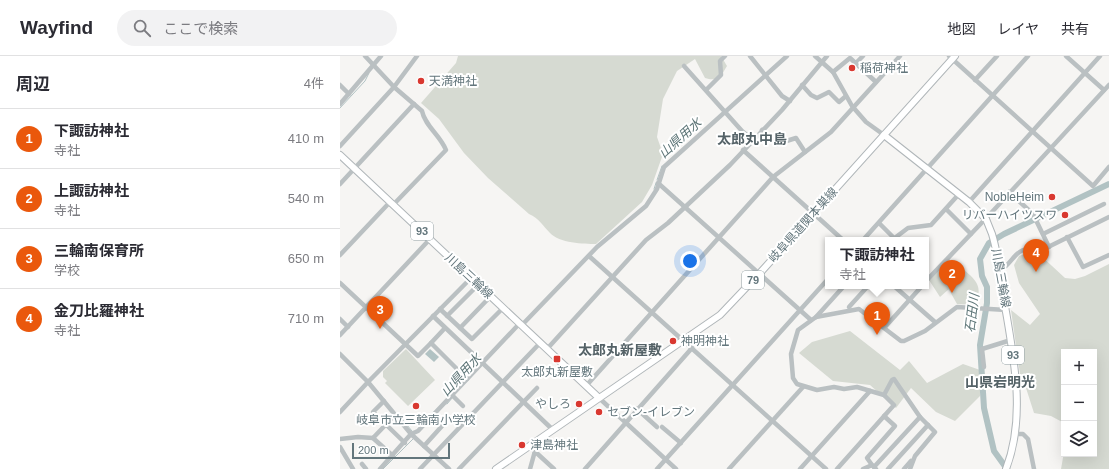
<!DOCTYPE html>
<html lang="ja">
<head>
<meta charset="utf-8">
<style>
	body { margin:0; font-family:Helvetica,"Noto Sans JP",sans-serif; background:#f2f2f3; color:#2b2b33 }
	.controls { position:absolute; right:12px; bottom:12px; display:grid; overflow:hidden; border-radius:0px; box-shadow:0 4px 16px #0002 }
	.controls button { width:36px; height:36px; display:grid; place-items:center; padding:0; border:0; border-bottom:1px solid #e1e1e2; background:#fff; color:#2b2b33; font:20px sans-serif }
	.scale { position:absolute; left:12px; bottom:10px; width:98px; box-sizing:border-box; padding-left:4px; border:2px solid #63767c; border-top:0; font-size:11px; line-height:14px; white-space:nowrap; color:#63767c; -webkit-text-stroke:3px #fff; paint-order:stroke }
	.you { position:absolute; left:350px; top:205px; width:14px; height:14px; margin:-10px; border:3px solid #fff; border-radius:50%; background:#1a73e8; box-shadow:0 0 0 6px #1a73e833 }
	.badge { display:grid; place-items:center; width:26px; height:26px; border-radius:50%; background:#ea580c; color:#fff; font-size:13px; font-weight:700 }
	.pin { position:absolute; translate:-50% -33px; filter:drop-shadow(0 1px 2px #0008) }
	.pin::after { content:''; position:absolute; top:21px; width:14px; height:12px; background:inherit; clip-path:polygon(0 0,100% 0,50% 100%) }
	.popup { position:absolute; left:485px; top:181px; width:104px; height:52px; box-sizing:border-box; display:grid; place-content:center; border-radius:0px; background:#fff; filter:drop-shadow(0 1px 3px #0005); font-size:13px; white-space:nowrap; color:#7c7c81 }
	.popup b { font-size:15px; color:#2b2b33 }
	.popup::after { content:''; position:absolute; left:50%; top:100%; margin-left:-8px; border:8px solid transparent; border-top-color:#fff }
	.list { margin:0; padding:0; list-style:none }
	h2 { display:flex; justify-content:space-between; align-items:center; height:52px; margin:0; padding:0 16px; font-size:17px }
	h2 small { font-size:13px; font-weight:400; color:#7c7c81 }
	.list li { display:grid; grid-template-columns:26px 1fr auto; gap:12px; align-items:center; box-sizing:border-box; height:60px; padding:0 16px; border-top:1px solid #e1e1e2 }
	.list b { display:block; font-size:15px; white-space:nowrap }
	.list p { margin:0; font-size:13px; white-space:nowrap; color:#7c7c81 }
	.list em { font-size:13px; font-style:normal; color:#7c7c81 }
	.icon { flex:none; width:22px; height:22px; fill:none; stroke:currentColor; stroke-width:2; stroke-linecap:round; stroke-linejoin:round }
	.map { position:relative; flex:none; width:769px; height:413px; overflow:hidden }
	header { display:flex; align-items:center; gap:24px; box-sizing:border-box; height:56px; padding:0 20px; background:#fff; border-bottom:1px solid #e1e1e2 }
	header strong { font-size:19px }
	nav { display:flex; gap:22px; margin-inline-start:auto; font-size:14px }
	.search { width:280px; height:36px; background:#f2f2f3; display:flex; align-items:center; gap:10px; box-sizing:border-box; padding:0 14px; border-radius:22px; color:#7c7c81; font-size:15px }
	main { display:flex }
	aside { flex:1; background:#fff }
	.map>svg:first-child { display:block }
	.green { fill:#d6dad2 }
	.water { fill:#b1c2c3 }
	.lines { fill:none; stroke-linecap:round; stroke-linejoin:round }
	.stream { stroke:#b1c2c3; stroke-width:1 }
	.river { stroke:#b1c2c3; stroke-width:6 }
	.major-casing { stroke:#b0b6b9; stroke-width:8 }
	.minor { stroke:#bac0c2; stroke-width:4.5 }
	.major { stroke:#fff; stroke-width:6 }
	.poi-dot { fill:#d93830; stroke:#fff; stroke-width:1.5 }
	.labels { text-anchor:middle; dominant-baseline:central; stroke-width:4; stroke-linejoin:round; paint-order:stroke }
	.shield { fill:#fff; stroke:#929fa3; stroke-width:1 }
	.shield-label { font-size:11px; font-weight:bold; fill:#63767c }
	.poi-label { font-size:12px; fill:#63767c; stroke:#fff; text-anchor:start }
	.street-label { font-size:12px; fill:#63767c; stroke:#fff }
	.water-label { font-size:13px; font-style:italic; fill:#5e7678; stroke:#fff }
	.quarter-label { font-size:14px; font-weight:bold; fill:#546267; stroke:#fff }
</style>
</head>
<body>
<header>
<strong>Wayfind</strong>
<div class="search"><svg class="icon" aria-label="search" viewBox="0 0 24 24"><circle cx="10" cy="10" r="6"/><path d="M15 15l6 6"/></svg>ここで検索</div>
<nav><a>地図</a><a>レイヤ</a><a>共有</a></nav>
</header>
<main>
<aside>
<h2>周辺<small>4件</small></h2>
<ul class="list">
<li><span class="badge">1</span><div><b>下諏訪神社</b><p>寺社</p></div><em>410 m</em></li>
<li><span class="badge">2</span><div><b>上諏訪神社</b><p>寺社</p></div><em>540 m</em></li>
<li><span class="badge">3</span><div><b>三輪南保育所</b><p>学校</p></div><em>650 m</em></li>
<li><span class="badge">4</span><div><b>金刀比羅神社</b><p>寺社</p></div><em>710 m</em></li>
</ul>
</aside>
<div class="map">
<svg width="769" height="413" viewBox="0 0 769 413">
	<rect width="100%" height="100%" fill="#f6f5f3"/>
	<!-- green -->
	<g class="green">
		<path d="M118,0H381L387,10C381,20 378,26 365,22L355,3L337,15L323,43L317,81L323,98L312,129L302,146L256,188C244,188 219,187 210,177C203,170 199,162 189,158L148,122L124,97L99,63L81,47L116,7Z"/>
		<path d="M690,196L698,197L725,222L735,223L745,220L769,208V413H721L724,396V398H754V296H724V367L711,360L694,357L686,332H682L671,254L690,269L700,258L679,227L674,209L679,200Z"/>
		<path d="M610,207L615,212L619,209C633,223 644,226 636,249L617,248L603,223L602,215Z"/>
		<path d="M600,213L603,223L609,233L600,241L589,224Z"/>
		<path d="M510,275L560,314L569,305L587,327L623,308L640,314V340L615,365L596,356L571,332L556,352L530,329L493,325L459,297L472,286Z"/>
		<path d="M66,293L95,324L68,350L45,327L47,325L43,321V315Z"/>
	</g>
	<!-- water -->
	<path class="water" d="M90,293L99,301L94,306L85,298Z"/>
	<g class="lines">
		<!-- stream -->
		<g class="stream">
			<path d="M0,52L25,25L29,17"/>
			<path d="M317,124L322,110"/>
			<path d="M314,133L316,127"/>
			<path d="M107,348L113,341"/>
			<path d="M61,362L72,375"/>
			<path d="M43,413L73,383"/>
		</g>
		<!-- river -->
		<path class="river" d="M667,413L654,395L644,352L640,289L647,247V231L642,220L640,203L649,187L664,178L769,128"/>
		<defs>
			<g id="major">
				<path d="M544,79L629,146L646,163L652,178C659,201 661,226 665,250C674,303 686,361 666,413"/>
				<path d="M0,99L258,341"/>
				<path d="M156,413L380,259L419,218L615,0"/>
			</g>
		</defs>
		<!-- major casing -->
		<use href="#major" class="major-casing"/>
		<!-- minor -->
		<g class="minor">
			<path d="M25,0L54,31L82,55C85,70 100,79 106,94L53,149"/>
			<path d="M410,0L442,40L450,45"/>
			<path d="M475,0L493,16L512,50L526,66L544,79"/>
			<path d="M609,0L753,130L769,111"/>
			<path d="M726,0L764,34"/>
			<path d="M516,7L523,0"/>
			<path d="M344,10L402,75L413,84"/>
			<path d="M493,16L510,2L536,26"/>
			<path d="M635,24L657,0"/>
			<path d="M0,29L9,38"/>
			<path d="M462,29L471,39L477,42L489,36L499,46L506,40"/>
			<path d="M366,34L381,19L380,5L385,0"/>
			<path d="M0,48L41,0"/>
			<path d="M422,74L437,88L456,82L465,96"/>
			<path d="M0,90L54,31L77,0"/>
			<path d="M403,94L503,184"/>
			<path d="M318,127L471,264"/>
			<path d="M0,128L74,48"/>
			<path d="M669,136L693,158L709,191"/>
			<path d="M629,146L760,0"/>
			<path d="M606,153L631,178"/>
			<path d="M539,167L554,182"/>
			<path d="M703,178L764,148"/>
			<path d="M727,181L743,211L769,199"/>
			<path d="M523,184L688,0"/>
			<path d="M552,184L568,172L591,169L619,138"/>
			<path d="M0,199L50,146"/>
			<path d="M249,200L486,413"/>
			<path d="M660,215C677,203 675,188 700,195L769,161"/>
			<path d="M586,225L652,156L769,29"/>
			<path d="M0,227L78,300L91,287L127,323"/>
			<path d="M554,230L595,266"/>
			<path d="M509,251L528,230"/>
			<path d="M100,253L132,283L163,252"/>
			<path d="M93,260L212,373"/>
			<path d="M107,260L136,231L148,243L120,272"/>
			<path d="M476,261L504,230"/>
			<path d="M0,263L8,271"/>
			<path d="M182,269L257,191L306,150L317,133L324,111L447,0"/>
			<path d="M628,269L631,252"/>
			<path d="M545,271L582,230"/>
			<path d="M0,279L90,183"/>
			<path d="M91,287L105,272"/>
			<path d="M207,293L306,184L328,167L390,109L442,54L487,0"/>
			<path d="M0,298L28,326L71,378L109,413"/>
			<path d="M644,311L642,293L671,284"/>
			<path d="M246,330L433,121L491,76L560,0"/>
			<path d="M112,339L123,350"/>
			<path d="M258,341L336,413"/>
			<path d="M44,345L33,356L65,387"/>
			<path d="M297,353L317,371"/>
			<path d="M0,356L28,326L131,222"/>
			<path d="M322,371L341,387"/>
			<path d="M675,378H683L688,383L694,413"/>
			<path d="M33,382L53,400"/>
			<path d="M0,383L18,381L33,382L55,359"/>
			<path d="M84,390L102,370"/>
			<path d="M189,390L214,413"/>
			<path d="M0,391L13,413"/>
			<path d="M22,408L26,413"/>
			<path d="M532,409L527,402L555,370L544,360"/>
			<path d="M534,411L580,361"/>
			<path d="M40,413L71,378L78,375L180,267"/>
			<path d="M80,413L200,287"/>
			<path d="M119,413L197,332"/>
			<path d="M190,413L195,395"/>
			<path d="M245,413L352,292"/>
			<path d="M317,413L488,223"/>
			<path d="M389,413L463,331"/>
			<path d="M460,413L530,335"/>
			<path d="M497,413L554,349L544,339"/>
			<path d="M523,413L532,409L536,413"/>
			<path d="M548,413L588,369"/>
			<path d="M564,413L571,405"/>
			<path d="M570,413L575,400L595,376L580,361L554,323L552,324L544,339L517,331L504,333L494,331L477,334L457,328L453,322L451,298L458,274L476,261L519,253L561,285H564L585,275L617,251L666,254"/>
		</g>
		<!-- major -->
		<use href="#major" class="major"/>
	</g>
	<!-- markers -->
	<g class="poi-dot">
		<circle cx="512" cy="12" r="4"/>
		<circle cx="81" cy="25" r="4"/>
		<circle cx="712" cy="141" r="4"/>
		<circle cx="725" cy="159" r="4"/>
		<circle cx="333" cy="285" r="4"/>
		<rect x="213" y="299" width="8" height="8" rx="2"/>
		<circle cx="239" cy="348" r="4"/>
		<circle cx="76" cy="350" r="4"/>
		<circle cx="259" cy="356" r="4"/>
		<circle cx="182" cy="389" r="4"/>
	</g>
	<g class="labels">
		<!-- shield labels -->
		<g class="shield">
			<rect x="71" y="166" width="22" height="18" rx="3"/>
			<rect x="402" y="215" width="22" height="18" rx="3"/>
			<rect x="662" y="290" width="22" height="18" rx="3"/>
		</g>
		<g class="shield-label">
			<text x="82" y="175">93</text>
			<text x="413" y="224">79</text>
			<text x="673" y="299">93</text>
		</g>
		<!-- poi labels -->
		<g class="poi-label">
			<text x="520" y="12">稲荷神社</text>
			<text x="89" y="25">天満神社</text>
			<text x="704" y="141" text-anchor="end">NobleHeim</text>
			<text x="717" y="159" text-anchor="end">リバーハイツスワ</text>
			<text x="341" y="285">神明神社</text>
			<text x="217" y="316" text-anchor="middle">太郎丸新屋敷</text>
			<text x="231" y="348" text-anchor="end">やしろ</text>
			<text x="267" y="356">セブン-イレブン</text>
			<text x="76" y="364" text-anchor="middle">岐阜市立三輪南小学校</text>
			<text x="190" y="389">津島神社</text>
		</g>
		<!-- street labels -->
		<g class="street-label">
			<text transform="translate(463 169) rotate(-48)">岐阜県道関本巣線</text>
			<text transform="translate(129 220) rotate(43)">川島三輪線</text>
			<text transform="translate(661 222) rotate(80)">川島三輪線</text>
		</g>
		<!-- water labels -->
		<g class="water-label">
			<text transform="translate(340 82) rotate(-42)">山県用水</text>
			<text transform="translate(632 257) rotate(-83)">石田川</text>
			<text transform="translate(121 319) rotate(-47)">山県用水</text>
		</g>
		<!-- quarter labels -->
		<g class="quarter-label">
			<text x="412" y="83">太郎丸中島</text>
			<text x="280" y="294">太郎丸新屋敷</text>
			<text x="660" y="326">山県岩明光</text>
		</g>
	</g>
</svg>
<div class="controls">
<button>+</button>
<button>−</button>
<button><svg class="icon" aria-label="layers" viewBox="0 0 24 24"><path d="M12 4l9 5-9 5-9-5zM3 14l9 5 9-5"/></svg></button>
</div>
<div class="scale">200 m</div>
<div class="you"></div>
<div class="pin badge" style="left:537px;top:279px">1</div>
<div class="popup"><b>下諏訪神社</b>寺社</div>
<div class="pin badge" style="left:612px;top:237px">2</div>
<div class="pin badge" style="left:40px;top:273px">3</div>
<div class="pin badge" style="left:696px;top:216px">4</div>
</div>
</main>
</body>
</html>
